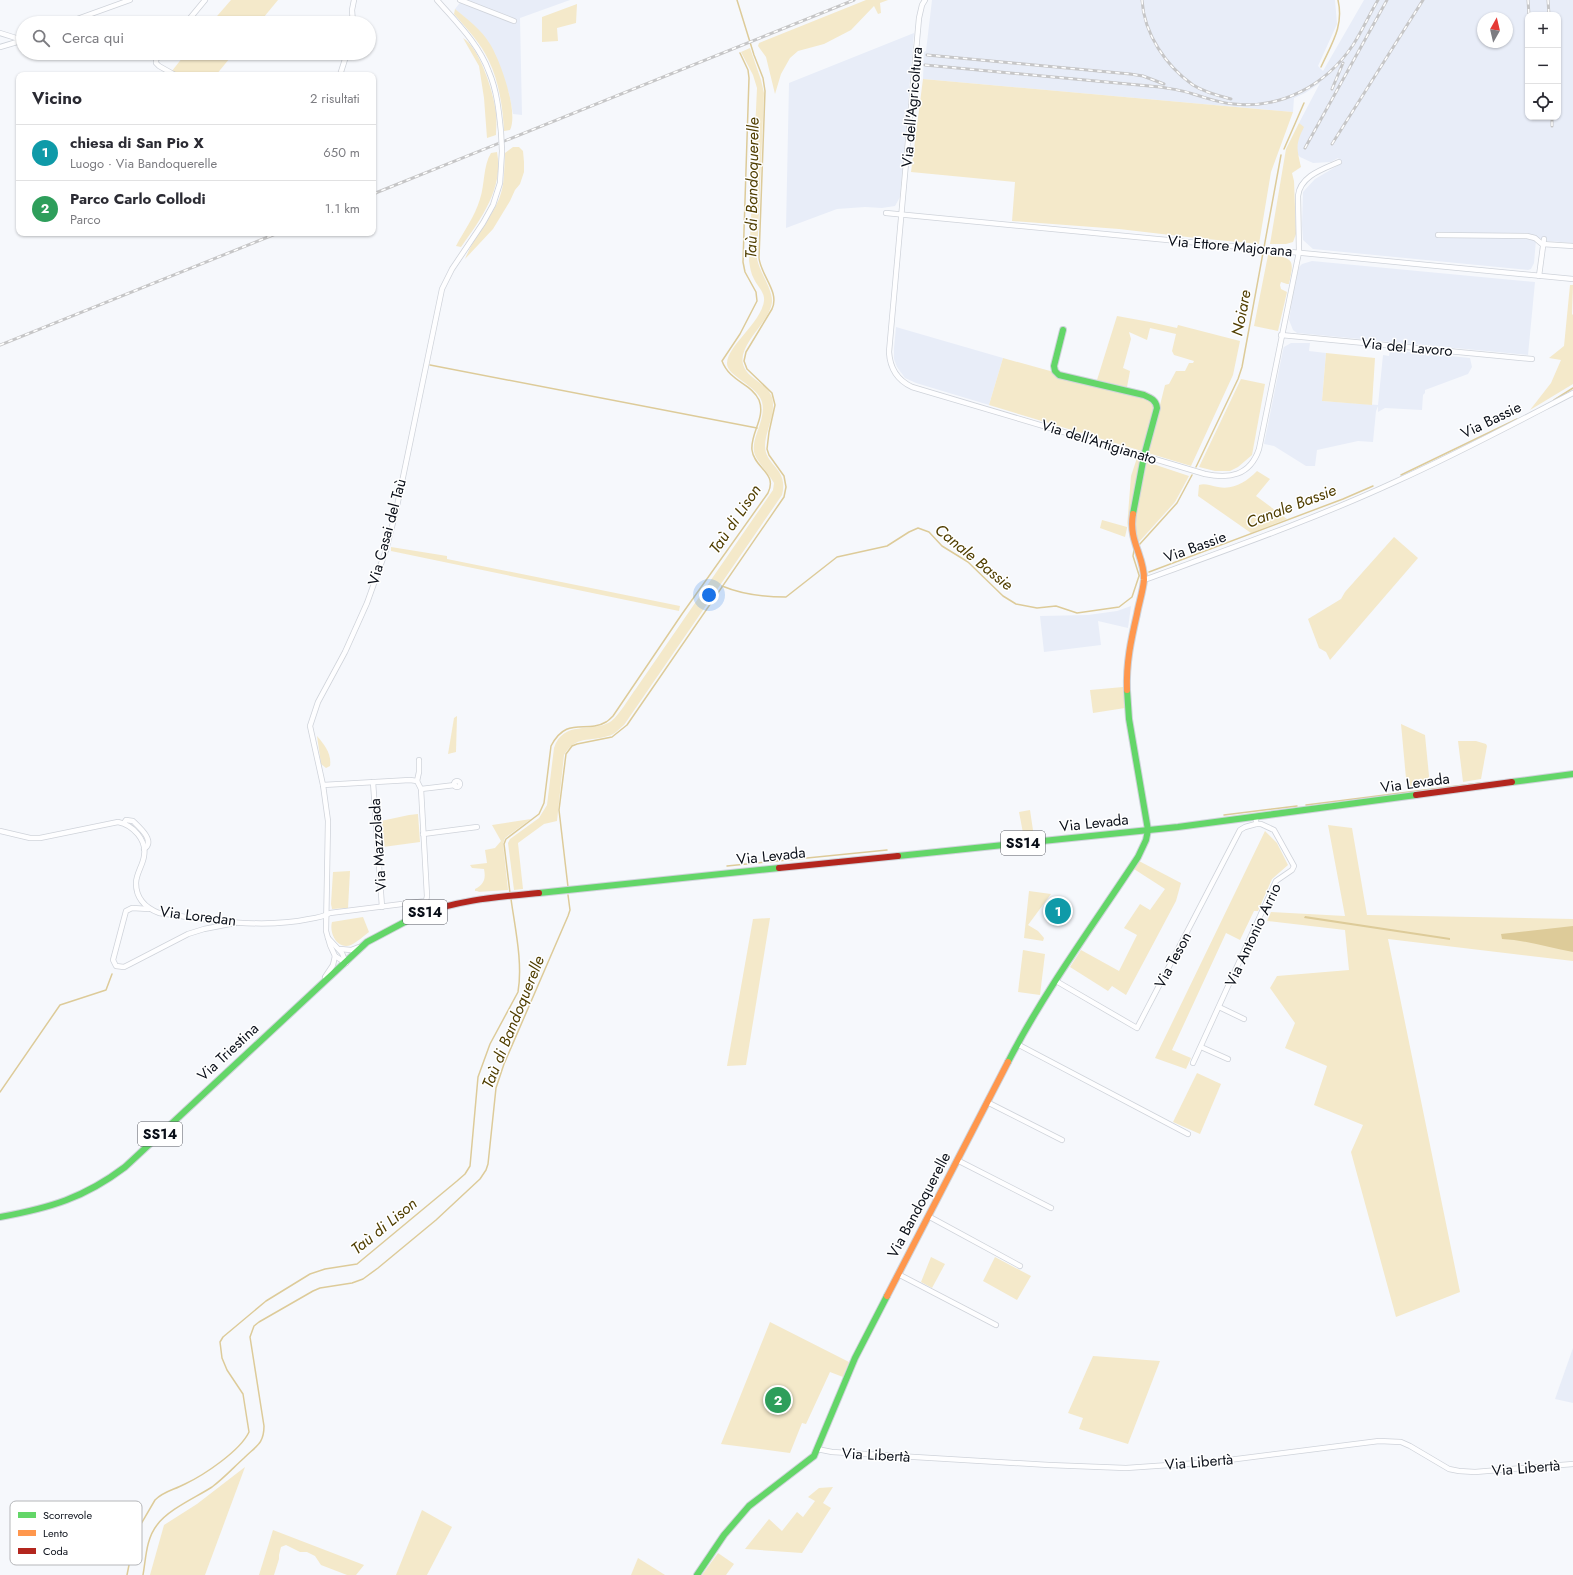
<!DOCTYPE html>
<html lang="it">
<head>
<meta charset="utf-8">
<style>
	body { margin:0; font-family:Jost,sans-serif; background:#f2f2f3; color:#2b2b33 }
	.controls { position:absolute; right:12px; top:12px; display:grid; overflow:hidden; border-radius:8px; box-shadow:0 1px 3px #0004 }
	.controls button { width:36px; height:36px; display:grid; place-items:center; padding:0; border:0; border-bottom:1px solid #e1e1e2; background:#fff; color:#2b2b33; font:20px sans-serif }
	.compass { position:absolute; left:1477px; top:12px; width:36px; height:36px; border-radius:50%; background:#fff; box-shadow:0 1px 3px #0004; rotate:8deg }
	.you { position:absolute; left:709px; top:595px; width:14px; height:14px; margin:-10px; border:3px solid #fff; border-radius:50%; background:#1a73e8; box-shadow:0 0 0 6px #1a73e833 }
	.badge { display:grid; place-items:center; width:26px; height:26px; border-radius:50%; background:#2563eb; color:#fff; font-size:13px; font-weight:700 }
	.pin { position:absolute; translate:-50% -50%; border:2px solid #fff; box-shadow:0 1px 4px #0006 }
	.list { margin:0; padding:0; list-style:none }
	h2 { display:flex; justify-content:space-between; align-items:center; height:52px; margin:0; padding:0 16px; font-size:17px }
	h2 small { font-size:13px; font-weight:400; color:#7c7c81 }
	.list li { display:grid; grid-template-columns:26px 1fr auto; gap:12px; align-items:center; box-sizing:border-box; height:56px; padding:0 16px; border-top:1px solid #e1e1e2 }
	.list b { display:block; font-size:15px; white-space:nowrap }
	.list p { margin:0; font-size:13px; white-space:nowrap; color:#7c7c81 }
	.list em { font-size:13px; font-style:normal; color:#7c7c81 }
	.icon { flex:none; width:22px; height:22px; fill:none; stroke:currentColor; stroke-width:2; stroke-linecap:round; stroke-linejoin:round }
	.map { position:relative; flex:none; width:1573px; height:1575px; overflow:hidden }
	.search { position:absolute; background:#fff; box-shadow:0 1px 3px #0004; left:16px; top:16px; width:360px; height:44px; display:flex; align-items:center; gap:10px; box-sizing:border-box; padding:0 14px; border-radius:22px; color:#7c7c81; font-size:15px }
	.panel { position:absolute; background:#fff; box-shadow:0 1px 3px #0004; left:16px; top:72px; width:360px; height:164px; border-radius:8px }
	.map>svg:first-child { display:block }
	.built { fill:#e8edf8; fill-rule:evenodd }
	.green { fill:#f4e9ca }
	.water { fill:#ddcb99 }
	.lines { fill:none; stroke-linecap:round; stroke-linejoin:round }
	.stream { stroke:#ddcb99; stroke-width:1.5 }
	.street-casing { stroke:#cfd3da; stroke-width:6 }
	.fast-casing { stroke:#cfd3da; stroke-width:8 }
	.slow-casing { stroke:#cfd3da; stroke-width:8 }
	.jam-casing { stroke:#cfd3da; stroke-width:8 }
	.street { stroke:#fefeff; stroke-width:4.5 }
	.fast { stroke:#63d668; stroke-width:6 }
	.slow { stroke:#ff974d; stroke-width:6 }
	.jam { stroke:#b3261e; stroke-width:6 }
	.rail-casing { stroke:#c6c6c7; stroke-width:3 }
	.rail { stroke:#fff; stroke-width:1.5; stroke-dasharray:4.5; stroke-linecap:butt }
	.street-bridge-casing { stroke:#cfd3da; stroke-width:6; stroke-linecap:butt }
	.street-bridge { stroke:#fefeff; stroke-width:4.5 }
	.labels { text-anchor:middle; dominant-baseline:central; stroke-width:3; stroke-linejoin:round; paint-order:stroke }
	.shield { fill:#fff; stroke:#54575e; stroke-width:1 }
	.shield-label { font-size:14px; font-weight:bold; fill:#0a0f19 }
	.street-label { font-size:15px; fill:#0a0f19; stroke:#fff }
	.water-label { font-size:16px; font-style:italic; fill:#503e00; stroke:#fff }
	.key { fill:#fff; stroke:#b6b7ba; stroke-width:1 }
	.key-label { font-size:11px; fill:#0a0f19 }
</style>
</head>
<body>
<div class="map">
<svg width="1573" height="1575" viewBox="0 0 1573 1575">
	<rect width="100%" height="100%" fill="#f6f8fc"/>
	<!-- built -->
	<g class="built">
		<path d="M462,0H570L520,18L522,115L513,114L509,93L474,26L455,9Z"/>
		<path d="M932,0H1335L1337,24L1318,66L1323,71L1364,0H1573V243L1536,240L1534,263L1531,269L1528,270L1313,249L1303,240L1302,225L1303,192L1315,179L1342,163L1338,158L1331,162L1313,163L1300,157L1296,153L1298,139L1303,127L1299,123L1320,83L1305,93L1294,98L1293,112L923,79L924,52L926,51ZM1528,15H1558V117H1528ZM1483,18H1507V42H1483Z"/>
		<path d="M914,33L900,197L895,206L882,208L865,207L837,209L786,228L789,83Z"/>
		<path d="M1312,261L1535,282L1528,355L1297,333L1293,330L1289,320L1296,276L1299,267L1302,264Z"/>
		<path d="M896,327L1003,358L989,405L916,383L905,378L897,367L894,359V348Z"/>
		<path d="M1291,343H1310L1309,351L1326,353L1322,401L1378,405L1383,355L1389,356L1390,350L1470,358L1472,367L1468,374L1425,390V393L1423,395L1422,410L1385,408L1378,412V406L1376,411L1373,442L1358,441L1317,450L1315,466H1306L1274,446L1264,444L1283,350L1284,347Z"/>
		<path d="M1131,606L1128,628L1098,621L1101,645L1044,652L1040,616L1088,615L1117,611Z"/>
		<path d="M1573,1348V1403L1555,1399Z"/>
	</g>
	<!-- green -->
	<g class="green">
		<path d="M231,0H278L259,23H211Z"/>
		<path d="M866,0H888L880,3L881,13L878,14L874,6L851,30L824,44L798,51L790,58L781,74L775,94L766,57L758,46L759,43Z"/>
		<path d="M577,4L576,23L557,28L558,41L542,42V17Z"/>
		<path d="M455,9C467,19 482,30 490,44C500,60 519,112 510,130L504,131C503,108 499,82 489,61C481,43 466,28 454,14Z"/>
		<path d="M463,38C480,48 494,94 496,113C497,121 496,128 496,135L487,138L484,98L479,66Z"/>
		<path d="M750,48L761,80L764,93L757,259C760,273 773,290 772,302C770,322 738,344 743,364C746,378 765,382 771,395C778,411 765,430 765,446C765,466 789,468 782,495L624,725C619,729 614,735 608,736C589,742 576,735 564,755L557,821L544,824L518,843L523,889L514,890L508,843L510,839L539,818L547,805L554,748C563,720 591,733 610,722C618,717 629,698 635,690L773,490L774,483C769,474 759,464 755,455C749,440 767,420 762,402C758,386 726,376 727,363C728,345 761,323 764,301C765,292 757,286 754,279C751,274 750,267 749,261L757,88L753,75L741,52Z"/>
		<path d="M186,53H234L216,75H180L172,71Z"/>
		<path d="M923,79L1293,112L1271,172L1259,244L1196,238L1119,229L1012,221L1015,182L911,172Z"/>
		<path d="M1299,123L1304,127C1295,145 1297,148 1301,167L1292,173L1294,181L1296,234L1293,242L1286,244H1270L1286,149Z"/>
		<path d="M513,147H519L523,151L524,162V172L520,184L515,190L510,201L493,229L465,259C473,238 490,220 499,199C505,185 504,168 505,153Z"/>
		<path d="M497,152C504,188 481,219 461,247L456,246C464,231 475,216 480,199C485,184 483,166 491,153Z"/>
		<path d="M1268,255C1293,258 1295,258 1289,284H1287L1281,282L1280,285L1281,289L1287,292L1278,331L1254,326Z"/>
		<path d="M1570,285H1573L1572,314L1573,315V384L1530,410L1551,383L1561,360L1549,358L1564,346Z"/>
		<path d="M1117,316L1150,322L1177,328L1178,325L1240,341L1233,375L1191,466L1148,453L1165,385L1169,384L1176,371H1185L1189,363H1193L1194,361L1174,355L1172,351L1176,334L1150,328L1147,340L1129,332L1131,339L1123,368L1130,371L1127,387L1097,380Z"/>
		<path d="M1326,353L1375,358L1372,405L1322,401Z"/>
		<path d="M1003,358L1151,399L1155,407L1145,452L989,405Z"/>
		<path d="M1241,379L1265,384L1252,455L1238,467L1230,471H1215L1199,467Z"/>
		<path d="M1137,458L1140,459L1127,528L1125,537L1100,528L1102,520L1127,527L1131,476Z"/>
		<path d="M1147,462L1189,476L1175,502L1138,543L1133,523Z"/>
		<path d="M1257,471L1270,479L1256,496L1287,519L1251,533L1198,496L1199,485C1205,483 1211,486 1218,487C1234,490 1246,482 1257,471Z"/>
		<path d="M1394,537L1418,558L1330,660L1326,652L1319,648L1308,619L1341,599L1345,592Z"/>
		<path d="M391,547L447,556V559L680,606L679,611L391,551Z"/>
		<path d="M1123,687L1125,708L1093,713L1090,690Z"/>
		<path d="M457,716L456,752L448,754L454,718Z"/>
		<path d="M1401,724L1425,735L1430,786L1407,789Z"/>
		<path d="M317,736C324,744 332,754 330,766L326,768L321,764Z"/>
		<path d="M1458,741H1476L1486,744L1487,746L1481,779L1463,782Z"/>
		<path d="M1030,810L1034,837L1024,838L1019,812Z"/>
		<path d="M418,814L420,842L383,847L381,821L409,815Z"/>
		<path d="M531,819L505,838L503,844L508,890L477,892L479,891H475V889C484,884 486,879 484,869L472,868L470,865L487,863L485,850L495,848L501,841L492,825Z"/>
		<path d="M1328,825L1352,828L1367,915L1573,919V961L1388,939L1460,1292L1396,1317L1351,1152L1363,1125L1314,1105L1327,1066L1285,1048L1295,1023L1270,988L1277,976L1349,970L1345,930L1267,921L1271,912L1345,916Z"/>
		<path d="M1265,831L1277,843L1288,865L1272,879L1258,911H1254L1240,940L1226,933L1172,1050L1191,1058L1186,1069L1155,1058Z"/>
		<path d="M1139,861L1181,883L1176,901L1126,995L1112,986L1108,991L1070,967L1081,950L1119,971L1137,935L1124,928L1140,904L1150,910L1165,889L1134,869Z"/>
		<path d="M350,871L348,908L332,909L331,904L333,872Z"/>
		<path d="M1029,891L1051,894L1028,925L1038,931L1044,938L1043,941L1024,938Z"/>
		<path d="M363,917L369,932C364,936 357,942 351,945C337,950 329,933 332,922Z"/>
		<path d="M770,918L746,1065L727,1066L753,919Z"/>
		<path d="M1023,950L1045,954L1040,995L1018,992Z"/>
		<path d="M1197,1073L1221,1084L1200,1134L1173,1122Z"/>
		<path d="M931,1257L945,1264L932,1288L921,1282Z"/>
		<path d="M995,1257L1031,1276L1017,1300L983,1281Z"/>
		<path d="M770,1322L849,1362L843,1377L830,1372L806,1424L802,1423L790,1453L721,1444Z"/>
		<path d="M1093,1356L1160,1361L1128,1444L1079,1429L1083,1418L1068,1413Z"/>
		<path d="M245,1467L205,1575H150L164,1525L197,1504Z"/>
		<path d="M833,1487L823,1503L831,1508L802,1553L745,1549L769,1519L782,1531L797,1512L803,1517L815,1501L808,1497L819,1488Z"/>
		<path d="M422,1510L452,1527L427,1575H396Z"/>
		<path d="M273,1530L364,1565L356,1575H347L321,1565L315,1556L307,1552H300L286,1545L281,1547L279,1555V1559L274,1575H259Z"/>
		<path d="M718,1553L734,1564L726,1575H702Z"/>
		<path d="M638,1558L665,1575H631Z"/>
	</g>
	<!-- water -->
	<g class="water">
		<path d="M1305,916L1450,938V940L1304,918Z"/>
		<path d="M1573,926V952C1549,948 1526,940 1502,939L1501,934Z"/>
	</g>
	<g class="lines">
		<!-- stream -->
		<g class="stream">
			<path d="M1321,67C1332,43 1344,26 1338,0"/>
			<path d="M1284,149L1304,103"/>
			<path d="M430,365L757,428"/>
			<path d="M1554,400L1573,388"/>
			<path d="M1196,467L1238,379L1242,367L1281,155"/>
			<path d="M1401,475L1517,419"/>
			<path d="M1139,545L1177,503L1192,475"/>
			<path d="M1134,550L1133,556L1139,575"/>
			<path d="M1149,572L1343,499L1373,486"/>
			<path d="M722,586C741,594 765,597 786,597L837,557L887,546L909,532L918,528L929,532L942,546L968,562L1003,596L1016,604L1037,608L1056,606L1077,613L1119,607L1132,597L1139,576L1141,575"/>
			<path d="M1306,805L1480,783"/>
			<path d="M1224,815L1297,806"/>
			<path d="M727,866L887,850"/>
			<path d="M568,887L559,810L566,754L572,746L577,744L612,737L627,725L784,497L786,487L784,476L769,455L767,449L769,432L775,405L772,393L747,369L744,361L746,352L772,309C780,292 761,276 759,258L765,91L763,78L754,55L737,0"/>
			<path d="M510,893L504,844L506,839L539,814L544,803L551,746C567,715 586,734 606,722C608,721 611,718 613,716L682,614L768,493C778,473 754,468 752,450C750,433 766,418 759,400C751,383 730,382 722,361L740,334L757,301L756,292L745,272L743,262L749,78L748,70L740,53"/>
			<path d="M0,1092L60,1005L106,990L112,974"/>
			<path d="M127,1575L129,1565L127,1548L155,1500C164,1491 174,1490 185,1484C204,1475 240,1451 249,1432L243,1394L227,1370L222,1358L220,1342L223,1337L266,1301L310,1274L325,1269L357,1264L457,1181L465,1174L470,1166L478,1077L490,1044L518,992C523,963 515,928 511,899"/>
			<path d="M143,1575C146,1558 146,1539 157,1525C169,1509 195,1498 212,1487C224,1478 234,1467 244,1458C256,1446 264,1444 264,1426L250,1337L254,1326L259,1322L313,1291L320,1288L352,1283L363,1279L378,1268L436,1220L480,1179L486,1170L488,1164L496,1088L504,1064L568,916L570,910L568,895"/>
		</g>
		<defs>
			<g id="street">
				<path d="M437,0C456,22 479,44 489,72C497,91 499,112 501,132"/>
				<path d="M460,0L514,21"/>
				<path d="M925,0L922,5L919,18L889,352C890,369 897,380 912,387L1205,474C1229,479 1250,476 1259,449L1299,252L1298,196C1300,176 1323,169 1339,162"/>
				<path d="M66,23L130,0"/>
				<path d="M186,23L205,0"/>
				<path d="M353,23L352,10L354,0"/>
				<path d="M0,33L16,38H23"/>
				<path d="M0,47L17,42L21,38"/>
				<path d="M161,53L156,60V63L159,66L175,75"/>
				<path d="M340,75L347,53"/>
				<path d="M886,213L1573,279"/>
				<path d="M1438,235L1527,236L1535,238L1542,244L1573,246"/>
				<path d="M1539,276L1544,239"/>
				<path d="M1281,335L1532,359"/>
				<path d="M1144,580C1229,549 1315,519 1397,481C1457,454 1515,423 1573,393"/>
				<path d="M417,781L419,772V760"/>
				<circle cx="457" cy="784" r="3"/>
				<path d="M373,782L382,907"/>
				<path d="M323,785L410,780L417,781"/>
				<path d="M421,789L455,785"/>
				<path d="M124,823L126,820L133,821C139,827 156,841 144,849"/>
				<path d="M0,831L30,838H40L118,822C133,825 147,840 144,856C143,865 136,874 136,883C136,899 146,908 159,913C207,920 262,929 309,919C316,918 323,917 330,913L426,901L427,896L421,789L417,781"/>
				<path d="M423,834L477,827"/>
				<path d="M149,909L132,908L126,911L113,960L116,966L124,967L130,964L188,934L204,929L235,923"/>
				<path d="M328,938L342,953L346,963"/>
				<path d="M340,949L351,950L359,947"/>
				<path d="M346,963L335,956L330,945L326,931L328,821L323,785L310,726L318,702L345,652L367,603L386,550L396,511L442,289L452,269L483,223L493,205L500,183L502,151"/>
				<path d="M325,977L333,965L335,956"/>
				<path d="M1056,981L1137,1028L1240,830L1245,827L1256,824V817"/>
				<path d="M1219,1007L1244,1019"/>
				<path d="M1017,1044L1188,1134"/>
				<path d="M1201,1047L1228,1059"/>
				<path d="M1193,1063L1276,881L1292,870L1294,866L1274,830L1261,824H1256"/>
				<path d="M987,1102L1062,1140"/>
				<path d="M957,1160L1051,1208"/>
				<path d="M928,1216L1020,1266"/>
				<path d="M898,1274L996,1325"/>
				<path d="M817,1449L832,1452L1049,1465L1126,1468L1213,1462L1379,1441L1401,1442L1410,1446L1449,1469L1459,1471L1475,1472L1573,1464"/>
			</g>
			<g id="fast">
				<path d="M1063,330L1054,366L1055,371L1059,375L1144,395C1151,398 1156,400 1157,408L1144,456L1133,514"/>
				<path d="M1512,782L1573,774"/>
				<path d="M898,856L1178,827L1416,795"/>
				<path d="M539,893L779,868"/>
				<path d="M1008,1062C1045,990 1094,924 1138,857L1146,840L1148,830L1129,719L1127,690"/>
				<path d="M0,1217C50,1208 84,1198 125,1167L367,942L416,916"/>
				<path d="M697,1575L724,1535L749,1506L814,1456L855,1358L887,1296"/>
			</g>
			<g id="slow">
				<path d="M1127,690C1126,663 1131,640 1137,614C1139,603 1143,591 1144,580C1145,557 1128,541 1133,514"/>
				<path d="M887,1296L1008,1062"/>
			</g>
			<g id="jam">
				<path d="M1416,795L1512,782"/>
				<path d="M779,868L898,856"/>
				<path d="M416,916C456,900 497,897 539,893"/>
			</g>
		</defs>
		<!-- street casing -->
		<use href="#street" class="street-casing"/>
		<!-- fast casing -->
		<use href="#fast" class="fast-casing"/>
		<!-- slow casing -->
		<use href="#slow" class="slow-casing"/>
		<!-- jam casing -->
		<use href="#jam" class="jam-casing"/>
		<!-- street -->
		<use href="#street" class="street"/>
		<!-- fast -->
		<use href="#fast" class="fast"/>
		<!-- slow -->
		<use href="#slow" class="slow"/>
		<!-- jam -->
		<use href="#jam" class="jam"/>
		<defs>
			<g id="rail">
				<path d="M1142,0C1144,34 1166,66 1193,85C1204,92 1219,96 1231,99"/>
				<path d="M1528,0L1529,15"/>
				<path d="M1548,0L1549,15"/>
				<path d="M927,55L1130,74L1143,76L1164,84"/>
				<path d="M925,65L1160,87C1171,89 1182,90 1193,94C1207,98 1219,103 1234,104C1282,109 1326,85 1353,45C1362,31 1369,15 1378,0"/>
				<path d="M1332,89L1343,63"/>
				<path d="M1552,126V117"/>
				<path d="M1332,144L1423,0"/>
				<path d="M1305,148L1387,0"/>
				<path d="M373,194L854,0"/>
				<path d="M0,345L278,233"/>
			</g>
		</defs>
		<!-- rail casing -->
		<use href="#rail" class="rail-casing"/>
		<!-- rail -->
		<use href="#rail" class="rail"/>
		<defs>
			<path id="street-bridge" d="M501,132L502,151"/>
		</defs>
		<!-- street-bridge casing -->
		<use href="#street-bridge" class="street-bridge-casing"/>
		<!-- street-bridge -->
		<use href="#street-bridge" class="street-bridge"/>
	</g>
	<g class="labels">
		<!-- shield labels -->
		<g class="shield">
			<rect x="1001" y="831" width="44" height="24" rx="3"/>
			<rect x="403" y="900" width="44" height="24" rx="3"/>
			<rect x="138" y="1122" width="44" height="24" rx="3"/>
		</g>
		<g class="shield-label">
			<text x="1023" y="843">SS14</text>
			<text x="425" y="912">SS14</text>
			<text x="160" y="1134">SS14</text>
		</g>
		<!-- street labels -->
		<g class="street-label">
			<text transform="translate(912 107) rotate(-85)">Via dell'Agricoltura</text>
			<text transform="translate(1230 246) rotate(5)">Via Ettore Majorana</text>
			<text transform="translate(1407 347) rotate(5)">Via del Lavoro</text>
			<text transform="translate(1491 420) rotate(-26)">Via Bassie</text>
			<text transform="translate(1099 442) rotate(17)">Via dell'Artigianato</text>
			<text transform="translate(387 532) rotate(-75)">Via Casai del Taù</text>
			<text transform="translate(1195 547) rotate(-20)">Via Bassie</text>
			<text transform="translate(1415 783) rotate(-8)">Via Levada</text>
			<text transform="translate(1094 823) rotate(-6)">Via Levada</text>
			<text transform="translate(378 845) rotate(-94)">Via Mazzolada</text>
			<text transform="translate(771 856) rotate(-6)">Via Levada</text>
			<text transform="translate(198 916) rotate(7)">Via Loredan</text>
			<text transform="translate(1253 935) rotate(-65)">Via Antonio Arrio</text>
			<text transform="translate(1173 960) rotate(-62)">Via Teson</text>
			<text transform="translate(228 1052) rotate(-43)">Via Triestina</text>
			<text transform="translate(919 1205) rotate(-62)">Via Bandoquerelle</text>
			<text transform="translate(876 1455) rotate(3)">Via Libertà</text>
			<text transform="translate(1199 1462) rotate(-5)">Via Libertà</text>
			<text transform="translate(1526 1468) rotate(-5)">Via Libertà</text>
		</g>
		<!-- water labels -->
		<g class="water-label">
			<text transform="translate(752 188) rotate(-89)">Taù di Bandoquerelle</text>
			<text transform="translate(1241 313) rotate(-79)">Noiare</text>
			<text transform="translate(1291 506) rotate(-21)">Canale Bassie</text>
			<text transform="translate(735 519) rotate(-56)">Taù di Lison</text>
			<text transform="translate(974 557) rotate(39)">Canale Bassie</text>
			<text transform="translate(513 1022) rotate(-68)">Taù di Bandoquerelle</text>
			<text transform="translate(384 1226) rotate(-39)">Taù di Lison</text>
		</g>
	</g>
	<!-- legend -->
	<rect x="10" y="1501" width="132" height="64" rx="6" class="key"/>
	<rect x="18" y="1512" width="18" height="6" fill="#63d668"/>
	<rect x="18" y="1530" width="18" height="6" fill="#ff974d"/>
	<rect x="18" y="1548" width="18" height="6" fill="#b3261e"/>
	<g class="key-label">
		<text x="43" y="1519">Scorrevole</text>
		<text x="43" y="1537">Lento</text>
		<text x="43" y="1555">Coda</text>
	</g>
</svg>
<div class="controls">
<button>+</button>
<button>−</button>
<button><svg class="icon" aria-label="locate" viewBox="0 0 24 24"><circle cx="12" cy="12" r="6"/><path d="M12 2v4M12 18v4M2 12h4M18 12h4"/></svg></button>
</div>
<svg class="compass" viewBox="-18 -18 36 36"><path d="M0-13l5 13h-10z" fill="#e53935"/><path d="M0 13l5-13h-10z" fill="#7c7c81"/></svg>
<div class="you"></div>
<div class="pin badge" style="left:1058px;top:911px;background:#0f9aa8">1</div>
<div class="pin badge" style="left:778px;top:1400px;background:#2e9e5b">2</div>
<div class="search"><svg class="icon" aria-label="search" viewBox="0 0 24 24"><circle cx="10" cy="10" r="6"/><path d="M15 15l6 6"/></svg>Cerca qui</div>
<section class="panel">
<h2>Vicino<small>2 risultati</small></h2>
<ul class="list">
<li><span class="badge" style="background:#0f9aa8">1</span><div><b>chiesa di San Pio X</b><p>Luogo · Via Bandoquerelle</p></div><em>650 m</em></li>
<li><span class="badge" style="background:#2e9e5b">2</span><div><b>Parco Carlo Collodi</b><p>Parco</p></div><em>1.1 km</em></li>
</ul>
</section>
</div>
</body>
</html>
